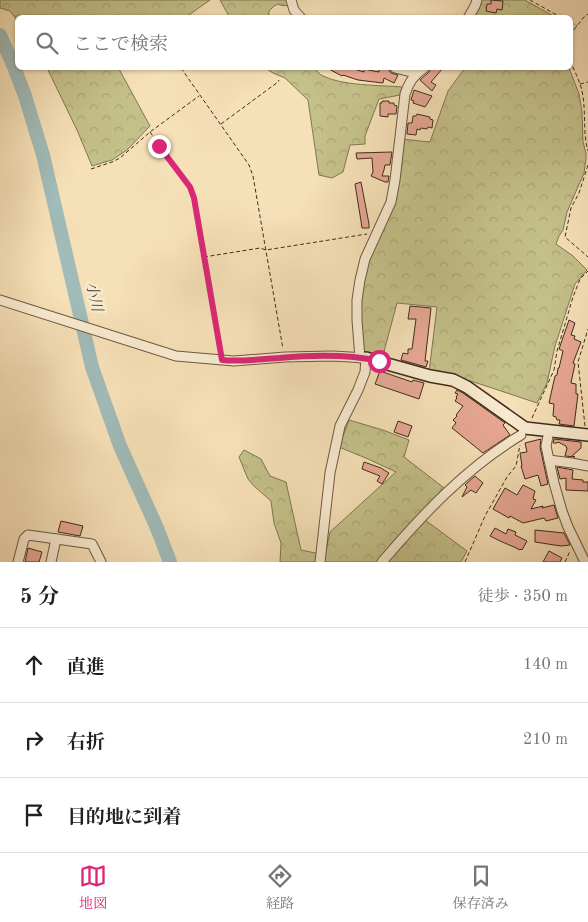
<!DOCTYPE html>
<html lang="ja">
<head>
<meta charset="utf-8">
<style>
	body { margin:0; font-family:"Old Standard TT","Noto Serif JP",serif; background:#f6f6f6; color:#202124 }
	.stop { position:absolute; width:15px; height:15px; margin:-11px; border:4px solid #db2777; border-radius:50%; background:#fff }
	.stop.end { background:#db2777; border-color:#fff; box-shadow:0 1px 5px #0008 }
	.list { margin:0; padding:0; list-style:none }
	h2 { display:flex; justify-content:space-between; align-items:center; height:65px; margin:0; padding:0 20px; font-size:21px }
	h2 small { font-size:16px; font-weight:400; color:#757577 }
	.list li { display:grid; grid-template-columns:32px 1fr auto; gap:15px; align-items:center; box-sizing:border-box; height:75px; padding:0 20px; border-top:1px solid #e0e0e0 }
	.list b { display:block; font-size:19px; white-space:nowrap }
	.list em { font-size:16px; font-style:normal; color:#757577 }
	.icon { flex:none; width:28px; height:28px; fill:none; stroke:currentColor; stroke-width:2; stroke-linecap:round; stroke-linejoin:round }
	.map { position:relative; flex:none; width:588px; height:562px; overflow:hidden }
	.search { position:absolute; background:#fff; box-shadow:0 1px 4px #0004; left:15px; right:15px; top:15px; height:55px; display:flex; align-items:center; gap:12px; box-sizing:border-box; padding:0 18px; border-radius:8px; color:#757577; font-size:19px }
	.sheet { height:290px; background:#fff }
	nav { display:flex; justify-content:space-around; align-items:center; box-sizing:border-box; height:70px; border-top:1px solid #e0e0e0; background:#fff; font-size:14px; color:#757577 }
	nav a { display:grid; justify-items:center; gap:2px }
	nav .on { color:#db2777 }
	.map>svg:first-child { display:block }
	.forest { fill:url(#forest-crowns); stroke:#817654 }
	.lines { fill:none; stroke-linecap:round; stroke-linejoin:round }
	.river { stroke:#a0bbb8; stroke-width:14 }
	.building { fill:#e8a895; stroke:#3e2c1e }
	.street-casing { stroke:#6c5944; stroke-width:11 }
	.secondary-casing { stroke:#3e2c1e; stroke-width:14 }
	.path { stroke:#3e2c1e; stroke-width:1; stroke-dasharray:4 2.5; stroke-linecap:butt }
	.street { stroke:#f9ebd0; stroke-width:9 }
	.secondary { stroke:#f9ebd0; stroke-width:11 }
	.route { stroke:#db2777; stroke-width:6 }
	.labels { text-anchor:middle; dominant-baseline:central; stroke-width:4.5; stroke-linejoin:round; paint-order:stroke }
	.water-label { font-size:15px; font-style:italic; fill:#565044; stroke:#f9ebd0 }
</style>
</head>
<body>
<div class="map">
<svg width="588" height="562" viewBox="0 0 588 562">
	<defs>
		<pattern id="forest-crowns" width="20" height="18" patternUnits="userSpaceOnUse" patternTransform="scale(1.25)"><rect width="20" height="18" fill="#c4c089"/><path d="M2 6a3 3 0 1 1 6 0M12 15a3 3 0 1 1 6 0" fill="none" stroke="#a9a576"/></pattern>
	</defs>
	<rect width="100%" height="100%" fill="#f6e0b7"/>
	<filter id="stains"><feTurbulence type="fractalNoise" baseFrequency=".004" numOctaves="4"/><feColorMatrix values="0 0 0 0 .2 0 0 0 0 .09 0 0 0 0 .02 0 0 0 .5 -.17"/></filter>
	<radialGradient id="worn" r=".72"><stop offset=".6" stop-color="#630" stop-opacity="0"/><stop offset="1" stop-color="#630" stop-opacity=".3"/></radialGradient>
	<!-- forest -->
	<g class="forest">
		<path d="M0,0H210L186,17L18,18L17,20L10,11L0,8Z"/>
		<path d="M220,0H288V5C284,6 282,6 278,4L274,6L269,11V17L230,18Z"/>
		<path d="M479,0H525L555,17L473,18Z"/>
		<path d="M47,68H120L119,69L150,126L127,150L112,160L92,166L77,130Z"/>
		<path d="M265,68H314C317,71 319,74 323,76C343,86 379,85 402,87L400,95L379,99L365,136V144L350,145L343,172L332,178L319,175L308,100L285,78L273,73Z"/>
		<path d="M465,68H569L579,94L582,112L583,142L586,153V159L584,173L567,212L563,230L559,236L556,244L573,256L587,270L575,284L555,346L547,383L537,403L477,383L466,380L455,375L429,372L437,307L397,303L382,359L367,353L362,348L361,291L366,266L385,222L401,139L430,142L448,91Z"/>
		<path d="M349,420L383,430L409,440L404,457L448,491L421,517L467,551L461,562H280L281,543L274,523L271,501L254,486L248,479L239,457L244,450L261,459L270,476L286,482L301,550L325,555L330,532L396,472L368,459L339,447Z"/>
	</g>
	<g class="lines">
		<!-- river -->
		<path class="river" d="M0,35L14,67L25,96L43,155L92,367L120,446L157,528L170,562"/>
	</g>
	<!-- building -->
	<g class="building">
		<path d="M491,0L503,1L502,10L497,9L496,13L486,11L487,4H491Z"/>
		<path d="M327,68H351L364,72V69L379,72V68H386L389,70L391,73L398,75L394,83L384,78L383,83L358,80L343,75L342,76Z"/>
		<path d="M432,68H443L431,82L436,85L432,91L420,80L428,73Z"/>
		<path d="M414,90L432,96L425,107L413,103L414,101L411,100Z"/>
		<path d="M382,101H389V103H394V105L397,106L396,114H388V117L380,116V103H382Z"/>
		<path d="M417,114L430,117V119L433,120L432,128L428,127L427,129L421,128L420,130L417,129L416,135L407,134L408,123H412L413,116H416Z"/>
		<path d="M392,152L390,165H385L384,170L382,176H389L388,182H385L371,176L373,172L372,158L357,159L356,153Z"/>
		<path d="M361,182L369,224V228H362L361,221L355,184Z"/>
		<path d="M410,306L431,308L425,361H428L426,367L401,360L403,353L408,354V349H412L416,319H408Z"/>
		<path d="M569,320L575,323L571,335L575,336L574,339L581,342L573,363L575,364L571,383L576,384V394H578L574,426L559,424L560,420H557L556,417L553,416L554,404L549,403L555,376L557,375L558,368H559L563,351L559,349Z"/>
		<path d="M380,371L412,382L413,380L424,383L419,399L375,384Z"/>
		<path d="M457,390L463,393L505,423L503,425L510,435L483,453L452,428L456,423L453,420L457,416L456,415L463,406L455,401L457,398L456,397L458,394L455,393Z"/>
		<path d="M398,421L412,426L408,437L394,432Z"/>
		<path d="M541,439L540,447L548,484L541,486L538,475L525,479L521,466H522L520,453L527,452L525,443Z"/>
		<path d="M554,439L581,442V448L572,456L575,457L565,456L567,448L566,447V446L558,442L557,443H553Z"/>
		<path d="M364,462L381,468L389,473L382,484L377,481L380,476L362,469Z"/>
		<path d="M557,467L573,470L572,479L583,480V482H588V491L566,490V478L560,479Z"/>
		<path d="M475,476L483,483L476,493L471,490L462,497L467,487L465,485Z"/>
		<path d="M523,485L535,491L533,499L536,500L531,509L543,506L542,508L554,505L558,518L546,521L544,518L523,523L510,516L509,518L493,509L505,488L517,495Z"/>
		<path d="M61,521L83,526L80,536L58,532Z"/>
		<path d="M495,528L506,534L508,529L516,532L515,535L527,541L522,550L521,549L520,550L514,547L500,541L490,536Z"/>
		<path d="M535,530L564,533L570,545L561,546L535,542Z"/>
		<path d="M28,548L42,552L39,562H25Z"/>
		<path d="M549,551L562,558L560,562H543Z"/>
	</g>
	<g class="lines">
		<defs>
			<g id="street">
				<path d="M291,0L294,10L301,18"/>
				<path d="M468,18L475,6L477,0"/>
				<path d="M395,68L411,72L415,74"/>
				<path d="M0,300L176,356L234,361L285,357L333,356L366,358L365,372L358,390L340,426L330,473L320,562"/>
				<path d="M360,358L357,320V300L360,280L365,259L391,202L395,180L405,94C409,82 414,75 424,68"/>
				<path d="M549,431L546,446L554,483L562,511L568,527L585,562"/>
				<path d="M549,460L572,463L588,466"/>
				<path d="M18,562L24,539L28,535L92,544L101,562"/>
				<path d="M51,562L56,539"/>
				<path d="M382,562C423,514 467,467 521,435"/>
			</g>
			<path id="secondary" d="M366,358L430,376L453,380L467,387L525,428L588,435"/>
		</defs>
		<!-- street casing -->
		<use href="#street" class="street-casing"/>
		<!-- secondary casing -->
		<use href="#secondary" class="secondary-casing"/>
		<!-- path -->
		<g class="path">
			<path d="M530,0L562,18"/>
			<path d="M570,22L577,26"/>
			<path d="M570,35L584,17L588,14"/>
			<path d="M570,61C574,69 578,78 581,87C587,108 582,131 588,151"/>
			<path d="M181,68L249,165L253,176L283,349"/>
			<path d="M580,84L588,82"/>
			<path d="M221,124L278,82L279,80"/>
			<path d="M150,132L190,187L194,198L220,352"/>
			<path d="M588,165L579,193L571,208L565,237L588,257"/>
			<path d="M91,169L112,162L120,158L150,132L199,96"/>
			<path d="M204,257L260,248L266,250L367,234"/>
			<path d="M532,418L554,370L557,351L573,297L580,279L588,271"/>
			<path d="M585,426L578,362L588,329"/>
			<path d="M465,562L485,516L507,477L516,466L520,445"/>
			<path d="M565,562L570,551"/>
		</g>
		<!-- street -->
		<use href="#street" class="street"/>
		<!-- secondary -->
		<use href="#secondary" class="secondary"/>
	</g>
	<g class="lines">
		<!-- route -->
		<path class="route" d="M159,146L190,187L194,198L222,360C241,362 260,359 279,358C311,355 348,354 379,361"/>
	</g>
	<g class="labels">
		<!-- water labels -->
		<g class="water-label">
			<text transform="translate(93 297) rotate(77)">小川</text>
		</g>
	</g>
	<rect width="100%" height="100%" filter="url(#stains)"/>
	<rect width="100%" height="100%" fill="url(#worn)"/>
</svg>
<div class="stop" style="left:379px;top:361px"></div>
<div class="stop end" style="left:159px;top:146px"></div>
<div class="search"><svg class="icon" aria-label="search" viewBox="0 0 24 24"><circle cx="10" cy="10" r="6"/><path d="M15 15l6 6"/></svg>ここで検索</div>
</div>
<section class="sheet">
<h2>5 分<small>徒歩 · 350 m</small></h2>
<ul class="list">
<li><svg class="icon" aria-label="ahead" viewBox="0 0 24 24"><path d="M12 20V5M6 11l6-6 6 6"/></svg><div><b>直進</b></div><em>140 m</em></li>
<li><svg class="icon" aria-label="right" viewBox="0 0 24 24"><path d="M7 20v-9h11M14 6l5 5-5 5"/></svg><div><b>右折</b></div><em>210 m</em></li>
<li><svg class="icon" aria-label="arrive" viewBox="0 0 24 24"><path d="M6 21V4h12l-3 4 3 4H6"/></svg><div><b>目的地に到着</b></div></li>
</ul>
</section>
<nav>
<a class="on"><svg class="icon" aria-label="map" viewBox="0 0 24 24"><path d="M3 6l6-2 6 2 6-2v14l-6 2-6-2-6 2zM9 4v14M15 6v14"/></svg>地図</a>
<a><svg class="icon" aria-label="directions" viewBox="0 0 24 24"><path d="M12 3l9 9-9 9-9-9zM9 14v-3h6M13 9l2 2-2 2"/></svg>経路</a>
<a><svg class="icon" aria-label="saved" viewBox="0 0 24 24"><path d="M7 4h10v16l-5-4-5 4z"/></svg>保存済み</a>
</nav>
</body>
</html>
